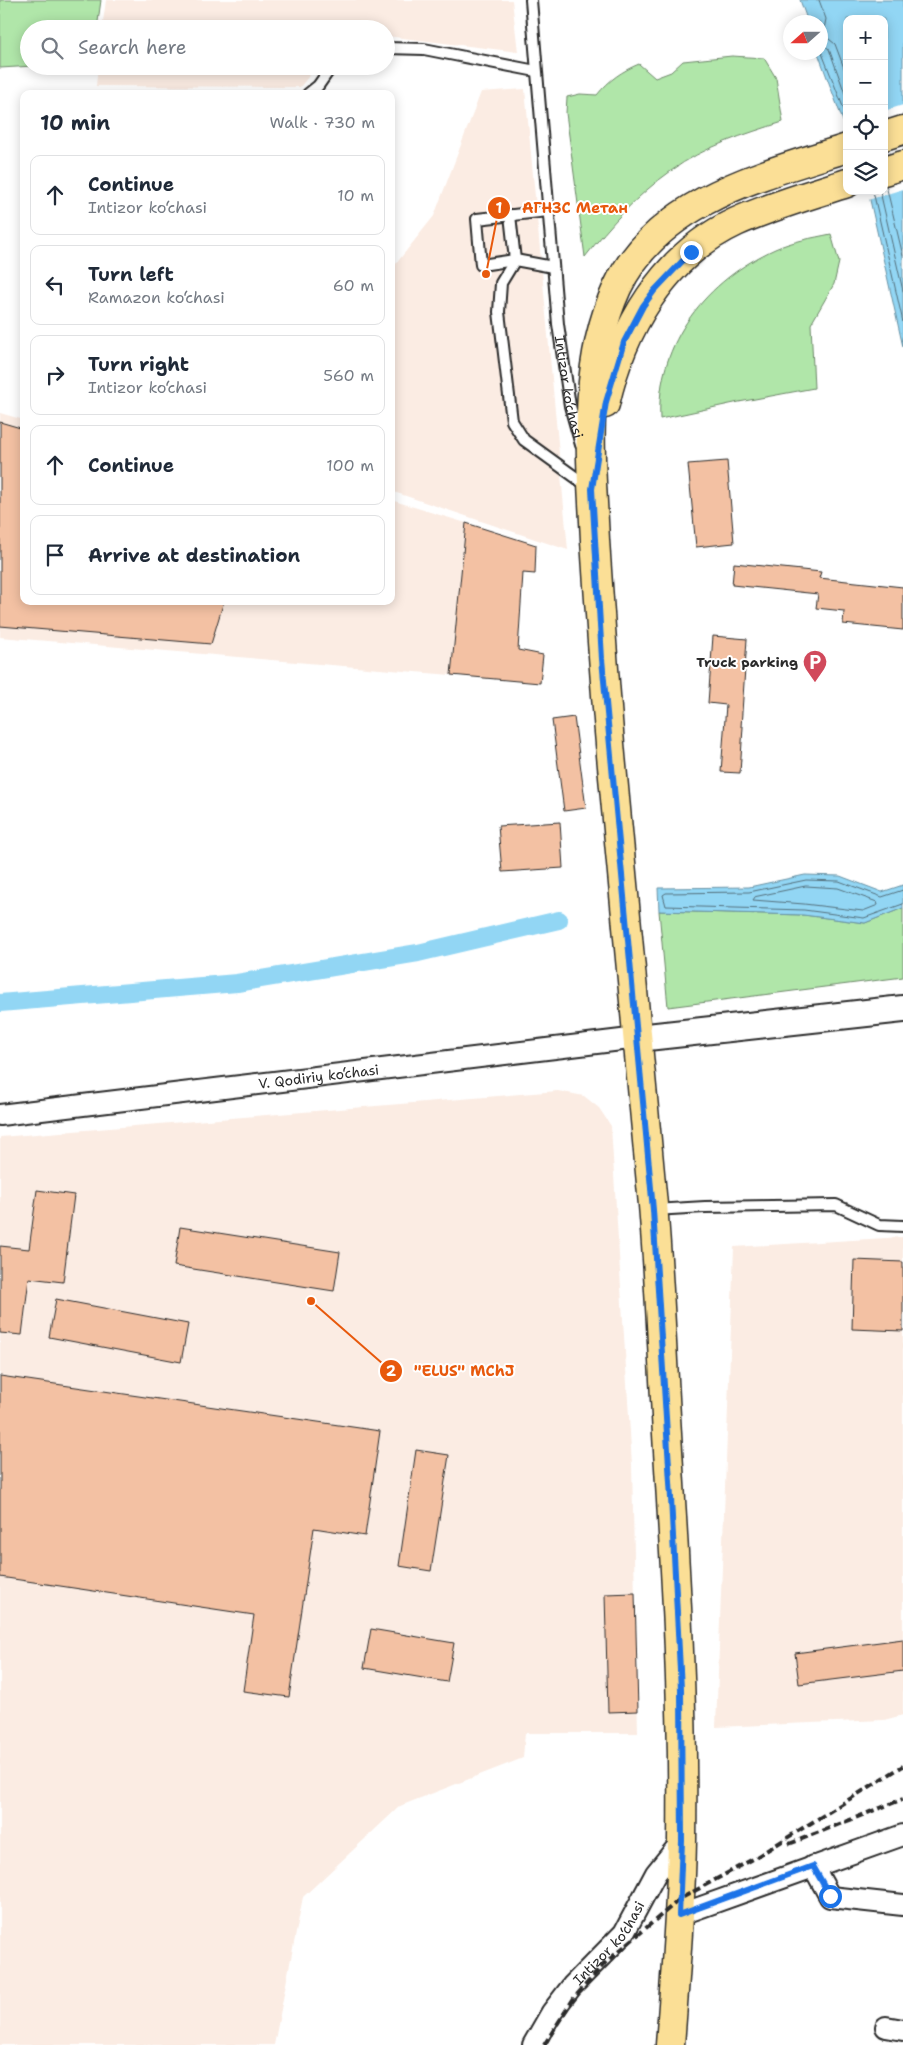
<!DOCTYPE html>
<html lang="en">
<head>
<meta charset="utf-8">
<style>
	body { margin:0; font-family:"Shantell Sans",sans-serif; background:#f2f2f3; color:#1f2937 }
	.controls { position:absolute; right:15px; top:15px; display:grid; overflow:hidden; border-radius:10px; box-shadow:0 2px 12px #0003 }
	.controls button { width:45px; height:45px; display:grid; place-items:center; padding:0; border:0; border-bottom:1px solid #e0e1e3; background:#fff; color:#1f2937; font:25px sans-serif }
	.compass { position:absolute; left:783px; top:15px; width:45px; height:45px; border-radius:50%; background:#fff; box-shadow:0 2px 12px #0003; rotate:249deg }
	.stop { position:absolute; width:15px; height:15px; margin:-11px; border:4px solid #1a73e8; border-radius:50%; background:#fff }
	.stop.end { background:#1a73e8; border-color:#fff; box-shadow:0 1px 5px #0008 }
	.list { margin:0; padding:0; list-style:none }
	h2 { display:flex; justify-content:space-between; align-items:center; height:65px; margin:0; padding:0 20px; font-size:21px }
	h2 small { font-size:16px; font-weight:400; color:#747a83 }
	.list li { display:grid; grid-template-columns:32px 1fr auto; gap:15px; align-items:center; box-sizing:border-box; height:80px; margin:0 10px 10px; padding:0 10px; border:1px solid #e0e1e3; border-radius:10px }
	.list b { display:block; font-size:19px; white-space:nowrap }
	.list p { margin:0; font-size:16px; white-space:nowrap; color:#747a83 }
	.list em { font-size:16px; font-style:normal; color:#747a83 }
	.icon { flex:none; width:28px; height:28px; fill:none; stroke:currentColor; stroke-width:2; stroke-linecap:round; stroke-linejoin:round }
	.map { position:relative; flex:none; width:903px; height:2045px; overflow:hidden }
	.search { position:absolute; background:#fff; box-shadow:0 2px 12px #0003; left:20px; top:20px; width:375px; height:55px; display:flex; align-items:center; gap:12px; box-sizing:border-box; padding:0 18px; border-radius:28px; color:#747a83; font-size:19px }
	.panel { position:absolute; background:#fff; box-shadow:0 2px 12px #0003; left:20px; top:90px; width:375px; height:515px; border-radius:10px }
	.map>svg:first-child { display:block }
	.built { fill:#fbece3 }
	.green { fill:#b0e6a9; stroke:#6e886a }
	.water { fill:#92d6f4; stroke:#6992a4 }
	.pier { fill:#fff }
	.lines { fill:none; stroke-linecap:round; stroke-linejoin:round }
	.shore { stroke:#546f7b; stroke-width:1 }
	.canal { stroke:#92d6f4; stroke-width:18 }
	.building { fill:#f3c1a3; stroke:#2b2b2b }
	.service-casing { stroke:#2b2b2b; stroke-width:14 }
	.minor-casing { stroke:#2b2b2b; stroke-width:24 }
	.tertiary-casing { stroke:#2b2b2b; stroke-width:30 }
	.primary-casing { stroke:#2b2b2b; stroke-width:31 }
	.service { stroke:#fff; stroke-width:10 }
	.minor { stroke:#fff; stroke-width:20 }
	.tertiary { stroke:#fff; stroke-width:26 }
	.primary { stroke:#fbdf96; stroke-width:28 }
	.rail { stroke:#2b2b2b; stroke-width:4; stroke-dasharray:8 4; stroke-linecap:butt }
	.route { stroke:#1a73e8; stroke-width:6 }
	.labels { text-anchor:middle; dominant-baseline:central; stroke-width:4; stroke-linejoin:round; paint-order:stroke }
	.street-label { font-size:14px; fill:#2b2b2b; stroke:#fff }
	.poi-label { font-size:14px; font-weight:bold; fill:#2b2b2b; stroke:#fff; text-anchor:end }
	.leader { fill:none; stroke:#e8590c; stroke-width:2 }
	.callout-dot { fill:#e8590c; stroke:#fff; stroke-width:2 }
	.mark-label { font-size:15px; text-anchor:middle; font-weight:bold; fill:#fff }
	.callout-label { font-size:15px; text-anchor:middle; font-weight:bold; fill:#e8590c; stroke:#fff; stroke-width:4; stroke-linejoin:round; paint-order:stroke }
</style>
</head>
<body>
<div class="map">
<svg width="903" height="2045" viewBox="0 0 903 2045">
	<rect width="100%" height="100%" fill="#fff"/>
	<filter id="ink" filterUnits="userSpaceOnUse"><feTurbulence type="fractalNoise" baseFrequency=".02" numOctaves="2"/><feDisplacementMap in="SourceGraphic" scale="10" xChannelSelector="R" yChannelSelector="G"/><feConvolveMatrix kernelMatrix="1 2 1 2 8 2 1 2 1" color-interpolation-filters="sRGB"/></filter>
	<g filter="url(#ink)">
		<!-- built -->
		<g class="built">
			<path d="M106,0H512L518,52L386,36V29H102Z"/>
			<path d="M98,66H317L300,87L96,86Z"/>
			<path d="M525,89L568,550L391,491V270L434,216L481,92Z"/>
			<path d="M0,413L24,420V601H391V500L466,523L451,675L0,637Z"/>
			<path d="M558,1091L584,1096L599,1108L611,1126L632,1465L638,1733H525L523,1758L400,1806L303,1897L274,2045H0V1137Z"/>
			<path d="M903,1237V1715L884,1720L716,1727L734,1247Z"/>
		</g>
		<!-- green -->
		<g class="green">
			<path d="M0,0H101L97,29H29V66H34L0,68Z"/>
			<path d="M732,56L764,58L776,78L783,122C745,134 703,147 671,171C637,195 610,225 585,257L566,113L567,97L580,94L597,95C609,80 622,71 639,64L655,78L671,72L683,61Z"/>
			<path d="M831,234L839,262L834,284L811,324L814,388L739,402L660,419C656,342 707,280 775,249C793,241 812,238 831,234Z"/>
			<path d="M903,908V977L668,1007L659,911L804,915L865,923Z"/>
		</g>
		<!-- water -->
		<g class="water">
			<path d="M800,0H903V347L868,191H884V19H847V132L818,53L820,52V22H808Z"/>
			<path d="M805,875L840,876L882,892L903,885V908L865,923L803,915L659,911L658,888L749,887Z"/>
		</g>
		<!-- pier -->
		<path class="pier" d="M903,105V189L868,200L865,191H884V111Z"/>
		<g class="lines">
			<!-- shore -->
			<g class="shore">
				<path d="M819,0L826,19L823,34L835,44L847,76"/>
				<path d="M820,42L829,49L847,99"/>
				<path d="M820,48L847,117"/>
				<path d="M886,185L903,256"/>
				<path d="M873,191L903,322"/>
				<path d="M880,191L903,291"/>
				<path d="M806,886L838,888L877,902L878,905L863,911L804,904L753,900L755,897Z"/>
				<path d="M903,890L882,897L839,881L806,880L749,892L666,893L663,895L666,906L804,910L864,918L903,904"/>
			</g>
			<!-- canal -->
			<path class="canal" d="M0,1003L237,983L418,953L559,920"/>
		</g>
		<!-- building -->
		<g class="building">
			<path d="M0,422L24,429V601H224L211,644L0,626Z"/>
			<path d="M727,461L734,543L696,547L688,464Z"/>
			<path d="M466,523L536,545L535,574L523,573L518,650L543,655L540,683L451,675Z"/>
			<path d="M734,563L821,572L819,578L903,587V630L843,624L844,611L816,608L818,594L732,585Z"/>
			<path d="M713,636L747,639L741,727H743L740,773L721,772L726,705L708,703Z"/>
			<path d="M574,717L586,808L564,811L552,720Z"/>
			<path d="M560,822L563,868L502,872L498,826Z"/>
			<path d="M37,1190L74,1195L63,1282L29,1278L22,1335L0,1333V1246L29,1249Z"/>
			<path d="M180,1227L340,1252L334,1291L174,1266Z"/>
			<path d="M854,1260L903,1262V1331L852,1329Z"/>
			<path d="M56,1299L188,1324L181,1362L49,1337Z"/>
			<path d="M0,1376L380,1431L365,1536L314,1528L289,1697L243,1691L254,1615L0,1577Z"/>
			<path d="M416,1450L449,1455L431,1571L399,1566Z"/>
			<path d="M635,1593L638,1711L608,1712L605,1594Z"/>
			<path d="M371,1629L454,1643L447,1682L364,1668Z"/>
			<path d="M903,1639V1671L799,1684L795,1653Z"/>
		</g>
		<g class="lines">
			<defs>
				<g id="service">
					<path id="s1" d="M531,0L558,324L570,406L581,445"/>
					<path d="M386,48L424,49L536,71"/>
					<path d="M308,94L318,86L332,66"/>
					<path d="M548,211L477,219L481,265L515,260L553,267"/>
					<path d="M510,215L515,260L501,283L499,312L512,421L524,440L589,487"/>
					<path d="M654,1210L705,1207L836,1205L879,1225L903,1226"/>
				</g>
				<g id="minor">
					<path id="s2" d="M0,1115L638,1038"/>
					<path d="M813,1866L830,1897L903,1905"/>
					<path d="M679,1915L903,1835"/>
					<path d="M886,2027L903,2030"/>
					<path id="s3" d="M533,2045L552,2012L572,1986L624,1933L656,1873L682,1841"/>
				</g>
				<path id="tertiary" d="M638,1038L903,1009"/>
				<g id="primary">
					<path d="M884,136L903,130"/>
					<path d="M884,171L903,165"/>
					<path d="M605,404C622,329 663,256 736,222C771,206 810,195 847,183"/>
					<path d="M670,2045C675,1977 681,1909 682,1840C684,1710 676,1580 668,1451C663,1369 660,1287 653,1205C640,1058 626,912 612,766C605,691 600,616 595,540C591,457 581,366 617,288C658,200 763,175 847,148"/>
				</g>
			</defs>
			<!-- service casing -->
			<use href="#service" class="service-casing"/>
			<!-- minor casing -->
			<use href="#minor" class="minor-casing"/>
			<!-- tertiary casing -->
			<use href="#tertiary" class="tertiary-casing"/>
			<!-- primary casing -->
			<use href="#primary" class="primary-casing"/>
			<!-- service -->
			<use href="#service" class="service"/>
			<!-- minor -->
			<use href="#minor" class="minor"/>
			<!-- tertiary -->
			<use href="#tertiary" class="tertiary"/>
			<!-- primary -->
			<use href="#primary" class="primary"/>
			<!-- rail -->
			<g class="rail">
				<path d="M789,1844L903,1799"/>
				<path d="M544,2045L574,1998L605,1963L680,1899L753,1859L903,1766"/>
			</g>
		</g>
	</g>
	<g class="lines" filter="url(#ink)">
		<!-- route -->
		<path class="route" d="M691,252L654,291L643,306L624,342L606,402L592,489L602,659L653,1210L671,1498L681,1689L682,1841L679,1915L813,1866L830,1896"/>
	</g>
	<!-- icons -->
	<defs>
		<symbol id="parking-pin" viewBox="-11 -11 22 30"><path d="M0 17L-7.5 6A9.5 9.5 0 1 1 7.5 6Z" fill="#d1495b" stroke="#fff"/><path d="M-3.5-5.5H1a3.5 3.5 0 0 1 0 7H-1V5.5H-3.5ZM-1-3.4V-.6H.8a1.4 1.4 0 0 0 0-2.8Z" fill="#fff"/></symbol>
	</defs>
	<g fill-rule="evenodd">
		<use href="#parking-pin" x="801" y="648" width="28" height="38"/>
	</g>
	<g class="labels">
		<!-- street labels -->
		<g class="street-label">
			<text stroke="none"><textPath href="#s1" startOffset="389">Intizor ko‘chasi</textPath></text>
			<text stroke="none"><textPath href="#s2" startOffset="321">V. Qodiriy ko‘chasi</textPath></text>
			<text stroke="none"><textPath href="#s3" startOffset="128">Intizor ko‘chasi</textPath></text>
		</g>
		<!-- poi labels -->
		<g class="poi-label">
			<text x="798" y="662">Truck parking</text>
		</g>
	</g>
	<!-- callouts -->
	<path class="leader" d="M486 274L499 208M311 1301L391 1371"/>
	<g class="callout-dot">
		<circle cx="486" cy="274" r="5"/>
		<circle cx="311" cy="1301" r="5"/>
		<circle cx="499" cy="208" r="12"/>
		<circle cx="391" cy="1371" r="12"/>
	</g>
	<g class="mark-label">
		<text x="499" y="213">1</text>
		<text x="391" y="1376">2</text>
	</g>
	<g class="callout-label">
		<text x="575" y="213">АГНЗС Метан</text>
		<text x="464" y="1376">"ELUS" MChJ</text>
	</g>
</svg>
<div class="controls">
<button>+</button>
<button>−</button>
<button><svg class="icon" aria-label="locate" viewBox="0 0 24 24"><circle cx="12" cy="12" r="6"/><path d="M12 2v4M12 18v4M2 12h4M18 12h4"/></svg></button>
<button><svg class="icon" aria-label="layers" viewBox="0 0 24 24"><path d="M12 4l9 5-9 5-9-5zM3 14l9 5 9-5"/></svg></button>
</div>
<svg class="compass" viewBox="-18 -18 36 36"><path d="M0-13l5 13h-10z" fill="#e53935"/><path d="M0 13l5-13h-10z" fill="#747a83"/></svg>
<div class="stop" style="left:830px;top:1896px"></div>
<div class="stop end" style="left:691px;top:252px"></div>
<div class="search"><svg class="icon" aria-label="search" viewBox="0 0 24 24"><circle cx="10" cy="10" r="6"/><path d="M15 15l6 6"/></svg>Search here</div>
<section class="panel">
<h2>10 min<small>Walk · 730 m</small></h2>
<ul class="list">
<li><svg class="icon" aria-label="ahead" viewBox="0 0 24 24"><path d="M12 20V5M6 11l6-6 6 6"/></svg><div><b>Continue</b><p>Intizor ko‘chasi</p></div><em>10 m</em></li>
<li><svg class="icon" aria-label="left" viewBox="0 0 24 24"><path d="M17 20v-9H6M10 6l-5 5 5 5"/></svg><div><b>Turn left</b><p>Ramazon ko‘chasi</p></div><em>60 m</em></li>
<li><svg class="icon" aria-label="right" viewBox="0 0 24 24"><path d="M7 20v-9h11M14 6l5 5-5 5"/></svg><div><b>Turn right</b><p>Intizor ko‘chasi</p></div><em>560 m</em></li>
<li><svg class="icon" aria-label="ahead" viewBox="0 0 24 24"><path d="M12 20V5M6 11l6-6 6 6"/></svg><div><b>Continue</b></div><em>100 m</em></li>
<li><svg class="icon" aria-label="arrive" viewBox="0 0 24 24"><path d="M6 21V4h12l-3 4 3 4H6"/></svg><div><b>Arrive at destination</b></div></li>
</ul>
</section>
</div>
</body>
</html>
